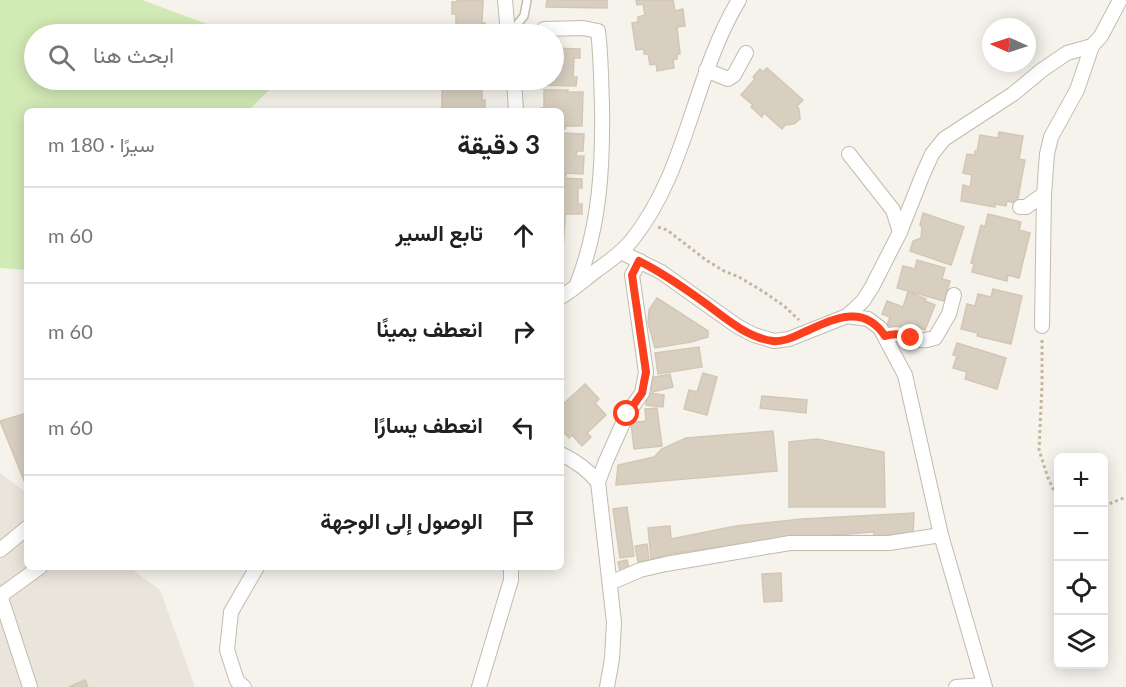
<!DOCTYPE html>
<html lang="ar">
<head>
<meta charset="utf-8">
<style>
	body { margin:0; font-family:Lato,Vazirmatn,sans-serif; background:#f2f2f2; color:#202124; direction:rtl }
	.controls { position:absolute; right:18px; bottom:18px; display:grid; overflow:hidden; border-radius:9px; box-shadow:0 3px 15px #0003 }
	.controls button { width:54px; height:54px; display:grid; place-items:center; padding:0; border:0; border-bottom:2px solid #e0e0e0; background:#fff; color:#202124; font:30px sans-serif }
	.compass { position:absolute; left:982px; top:18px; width:54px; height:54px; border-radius:50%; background:#fff; box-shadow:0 3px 15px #0003; rotate:273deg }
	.stop { position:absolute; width:18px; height:18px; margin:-14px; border:4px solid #fc3f1d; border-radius:50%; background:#fff }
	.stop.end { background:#fc3f1d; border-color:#fff; box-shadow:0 2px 6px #0008 }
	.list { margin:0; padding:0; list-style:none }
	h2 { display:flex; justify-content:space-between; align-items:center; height:78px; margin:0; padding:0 24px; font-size:26px }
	h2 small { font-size:20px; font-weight:400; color:#757577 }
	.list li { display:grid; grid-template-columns:39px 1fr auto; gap:18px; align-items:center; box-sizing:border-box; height:96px; padding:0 24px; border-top:2px solid #e0e0e0 }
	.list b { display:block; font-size:22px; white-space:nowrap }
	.list em { font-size:20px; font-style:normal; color:#757577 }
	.icon { flex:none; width:33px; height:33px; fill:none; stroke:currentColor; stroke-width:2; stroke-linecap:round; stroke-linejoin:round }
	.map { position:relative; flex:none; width:1126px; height:687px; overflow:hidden; direction:ltr }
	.search { position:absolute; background:#fff; box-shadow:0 3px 15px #0003; left:24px; top:24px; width:540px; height:66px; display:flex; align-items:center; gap:15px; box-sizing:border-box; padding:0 21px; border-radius:33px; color:#757577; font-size:22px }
	.panel { position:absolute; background:#fff; box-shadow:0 3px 15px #0003; left:24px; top:108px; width:540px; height:462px; border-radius:9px; direction:rtl }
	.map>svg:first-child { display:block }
	.residential { fill:#eae5da }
	.green { fill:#d2eab5 }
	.building { fill:#d8cfc1; stroke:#d3c7b4; stroke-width:1.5 }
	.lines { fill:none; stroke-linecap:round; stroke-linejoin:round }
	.service-casing { stroke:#c2bbae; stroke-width:10 }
	.minor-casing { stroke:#c2bbae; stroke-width:16 }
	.path { stroke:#c4b79f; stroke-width:3; stroke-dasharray:3 3; stroke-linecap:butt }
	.service { stroke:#fff; stroke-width:7 }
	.minor { stroke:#fff; stroke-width:14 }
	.route { stroke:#fc3f1d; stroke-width:8 }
</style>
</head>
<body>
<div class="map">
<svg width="1126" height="687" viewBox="0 0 1126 687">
	<rect width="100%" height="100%" fill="#f6f3ec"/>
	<!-- residential -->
	<path class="residential" d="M0,473L27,493V567H129L160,590L195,687H0Z"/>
	<!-- green -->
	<path class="green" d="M0,0H142L234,34H34V80H279L248,111H27V270L0,268Z"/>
	<!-- building -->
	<g class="building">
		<path d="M457,0H483L482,23H485V34H453V29L456,30V14H452V2H457Z"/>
		<path d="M547,0H607V8L546,7Z"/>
		<path d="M636,0H673L675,11L683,9L685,26L677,27L680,54H677V59L673,60L674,68L657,71L656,64L650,65L648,54H644V49L636,50L632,23L638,22V17L645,15L643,4L637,5Z"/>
		<path d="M554,48L580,49V58H574L573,77H577L576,86L537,85V80H554Z"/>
		<path d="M767,68L803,100L797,106L799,109L800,119L794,124L785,125L782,129L764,113L762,117L751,107L753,105L741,95L755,79L753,77L760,69L763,72Z"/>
		<path d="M450,80H482V100H485V111H442V86H446V81H450Z"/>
		<path d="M544,90H568L567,92H583L582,126H565V129H561V111H541V108H544Z"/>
		<path d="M999,132L1023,136L1019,159L1025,160L1017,203L1007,201L1006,206L995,204V207L961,201L963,185L970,187L972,175L963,173L967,154L975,155V151L977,152L980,135L998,138Z"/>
		<path d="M561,133L584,134L583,151H577L576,156H584L583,174L566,173V176H561Z"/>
		<path d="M561,178L582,179V188H578V204H582V214H565V218H561Z"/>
		<path d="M923,213L964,227L951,265L910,251L913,241L921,238L922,227L920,225Z"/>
		<path d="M988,214L1021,222L1019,230L1030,233L1019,278L1008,275L1007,281L972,272L974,264L971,263L981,225L985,227Z"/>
		<path d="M561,220H565L563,251L561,249Z"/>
		<path d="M917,260L945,268L942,279L950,281L944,301L897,288L903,266L915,269Z"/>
		<path d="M993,289L1022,296L1011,344L977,336L978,333L961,329L967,304L975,306L978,294L991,297Z"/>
		<path d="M908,292L926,299L925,301L935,305L925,330L917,326L914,335L887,325L890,317L882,314L887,301L903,307Z"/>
		<path d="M657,298L708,331V337L691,342L655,348L648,323L649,310Z"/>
		<path d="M957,343L1006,358L997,389L965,379L967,372L953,368L957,356L953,355Z"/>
		<path d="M699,347L702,367L658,374L655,353Z"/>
		<path d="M703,373L717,377L707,415L684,409L689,390L697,392Z"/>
		<path d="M670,374L673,387L652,392L649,378Z"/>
		<path d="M585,384L599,399L595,403L606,415L587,433L591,437L582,446L572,435L569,438L563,432L562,433L561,432V406Z"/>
		<path d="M647,393L664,395L663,407L646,405Z"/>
		<path d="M762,396L807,400L806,413L760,408Z"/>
		<path d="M657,408L662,446L634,449L631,423L646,421L645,409Z"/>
		<path d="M27,413V482L25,483L0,421Z"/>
		<path d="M773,431L777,471L616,485L618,465L654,457L662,449L686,438Z"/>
		<path d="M817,439L884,452L885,507H789V442Z"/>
		<path d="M627,507L634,556L620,558L613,509Z"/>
		<path d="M914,513L913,534L874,536V532L768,540L671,554L651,559L648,528L670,526L671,539L736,526L802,519Z"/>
		<path d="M647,544L649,560L638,562L635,546Z"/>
		<path d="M627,560L629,569L620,571L618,562Z"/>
		<path d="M781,573L782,601L764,602L762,574Z"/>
		<path d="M85,680L88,687H69Z"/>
	</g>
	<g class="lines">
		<defs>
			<path id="service" d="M510,33L524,16L527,0"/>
			<g id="minor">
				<path d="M505,0L508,34"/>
				<path d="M545,34L544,29L583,28L598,31C601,55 601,79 602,104C603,166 600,226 577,284"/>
				<path d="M706,70L728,79L734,75L746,53"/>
				<path d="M514,80L516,111"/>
				<path d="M849,154L893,210L900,232"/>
				<path d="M1020,207H1026L1044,194"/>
				<path d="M621,252L661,272L737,326L754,335L774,341L789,339L847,316L863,301L872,287L900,232L923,174L932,154L944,139L1013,94L1042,70L1067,53L1092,46L1101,36L1120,0"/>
				<path d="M561,297C574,289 585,279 597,270C610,261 622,252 632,240C688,170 693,76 739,0"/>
				<path d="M847,316L868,319L880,328L905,375L941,535L985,687"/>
				<path d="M1042,326L1044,194L1047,154L1051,137L1077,90L1092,46"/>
				<path d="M885,336C901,331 905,338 920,340C925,341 930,339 935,338L949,314L954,295"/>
				<path d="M561,454C576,461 587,469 598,482"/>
				<path d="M0,550L27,528"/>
				<path d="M610,583L640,570L666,564L790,543H889L941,535"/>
				<path d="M0,595L30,687"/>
				<path d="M0,596L40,567"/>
				<path d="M244,687L237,681L227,650L231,612L257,567"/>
				<path d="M479,687L511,580V567"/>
				<path d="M607,687L612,659L614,622L598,482L606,461L627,414L642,393L646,372L632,275L640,261"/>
				<path d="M956,687L983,685"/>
			</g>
		</defs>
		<!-- service casing -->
		<use href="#service" class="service-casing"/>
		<!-- minor casing -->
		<use href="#minor" class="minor-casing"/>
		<!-- path -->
		<g class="path">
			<path d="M658,227L667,230L706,260L724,271L739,277L764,292L784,306L799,320"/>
			<path d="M1042,340V385L1039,450L1048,478L1058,499"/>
			<path d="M1104,506L1126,497"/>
		</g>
		<!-- service -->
		<use href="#service" class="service"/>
		<!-- minor -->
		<use href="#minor" class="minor"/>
	</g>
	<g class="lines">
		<!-- route -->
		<path class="route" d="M627,414L642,393L646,372L632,275L639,261C663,273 684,288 705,303C725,318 748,338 773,341C782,342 792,338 800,334C830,321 862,301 885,336C895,333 901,334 911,338"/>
	</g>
</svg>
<div class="controls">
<button>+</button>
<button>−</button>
<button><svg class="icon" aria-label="locate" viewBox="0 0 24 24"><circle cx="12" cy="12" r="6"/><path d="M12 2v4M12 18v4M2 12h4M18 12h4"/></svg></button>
<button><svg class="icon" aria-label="layers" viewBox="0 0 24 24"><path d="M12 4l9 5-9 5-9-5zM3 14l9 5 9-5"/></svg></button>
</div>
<svg class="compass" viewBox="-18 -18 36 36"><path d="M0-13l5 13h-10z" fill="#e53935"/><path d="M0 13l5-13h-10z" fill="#757577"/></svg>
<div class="stop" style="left:627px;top:414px"></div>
<div class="stop end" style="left:911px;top:338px"></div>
<div class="search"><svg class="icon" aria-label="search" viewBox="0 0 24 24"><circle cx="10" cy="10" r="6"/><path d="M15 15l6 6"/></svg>ابحث هنا</div>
<section class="panel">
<h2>3 دقيقة<small>سيرًا · 180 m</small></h2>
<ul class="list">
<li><svg class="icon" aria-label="ahead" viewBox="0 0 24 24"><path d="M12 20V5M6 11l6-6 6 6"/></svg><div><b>تابع السير</b></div><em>60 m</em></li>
<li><svg class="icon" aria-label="right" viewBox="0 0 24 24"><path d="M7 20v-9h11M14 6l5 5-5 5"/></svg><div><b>انعطف يمينًا</b></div><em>60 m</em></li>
<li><svg class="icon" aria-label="left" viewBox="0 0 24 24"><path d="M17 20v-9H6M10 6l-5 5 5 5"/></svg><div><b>انعطف يسارًا</b></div><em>60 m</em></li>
<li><svg class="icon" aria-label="arrive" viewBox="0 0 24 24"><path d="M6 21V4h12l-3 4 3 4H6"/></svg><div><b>الوصول إلى الوجهة</b></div></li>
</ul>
</section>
</div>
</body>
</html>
